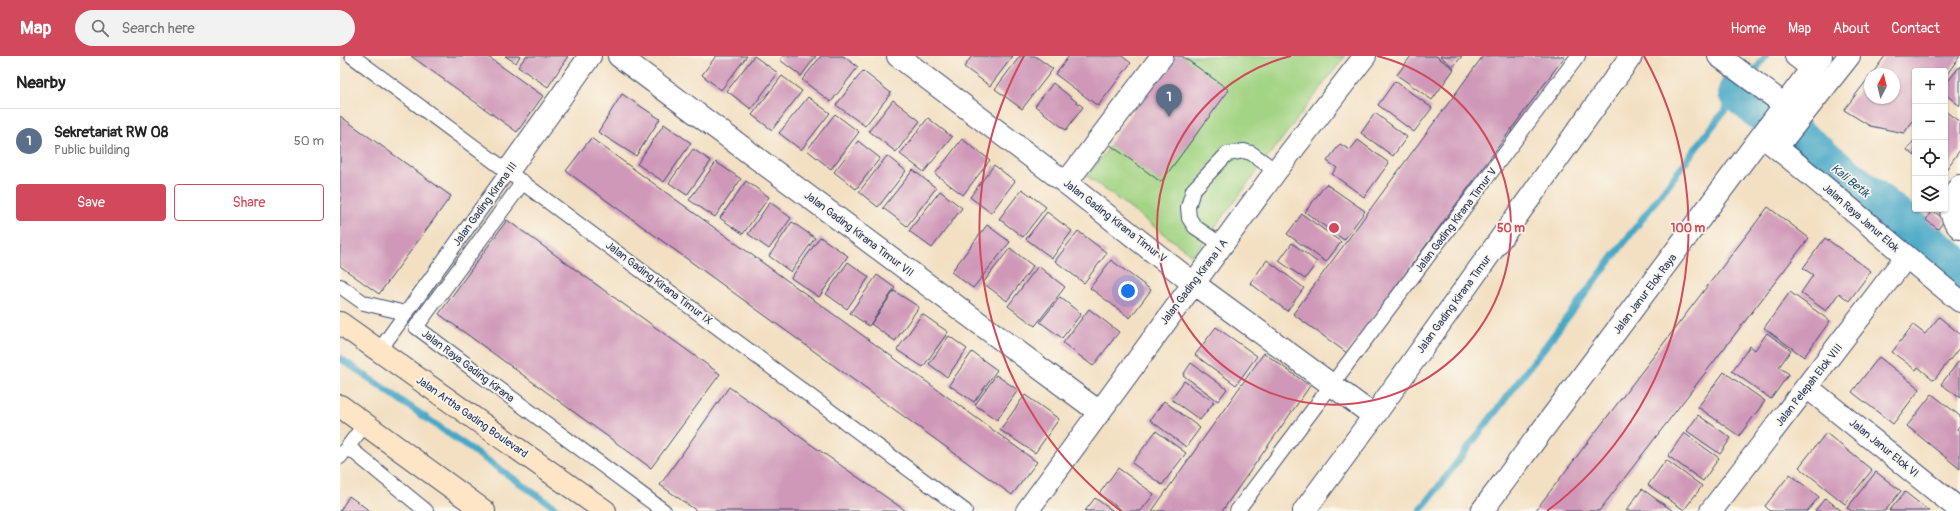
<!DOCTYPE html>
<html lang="en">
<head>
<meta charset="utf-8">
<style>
	body { margin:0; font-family:Pangolin,sans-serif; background:#f2f2f2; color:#222 }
	.controls { position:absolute; right:12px; top:12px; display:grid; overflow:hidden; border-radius:4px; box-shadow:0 1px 3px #0004 }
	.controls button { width:36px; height:36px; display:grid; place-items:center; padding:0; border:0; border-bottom:1px solid #e0e0e0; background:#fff; color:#222; font:20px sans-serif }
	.compass { position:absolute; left:1524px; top:12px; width:36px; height:36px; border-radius:50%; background:#fff; box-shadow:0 1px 3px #0004; rotate:7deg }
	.you { position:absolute; left:788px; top:235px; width:14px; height:14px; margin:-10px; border:3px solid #fff; border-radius:50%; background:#1a73e8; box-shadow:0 0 0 6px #1a73e833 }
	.badge { display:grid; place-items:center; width:26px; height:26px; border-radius:50%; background:#d1495b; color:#fff; font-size:13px; font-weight:700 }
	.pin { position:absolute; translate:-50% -33px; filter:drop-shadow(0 1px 2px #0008) }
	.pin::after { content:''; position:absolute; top:21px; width:14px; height:12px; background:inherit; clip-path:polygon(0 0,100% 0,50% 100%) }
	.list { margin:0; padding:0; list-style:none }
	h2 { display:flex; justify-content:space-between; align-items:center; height:52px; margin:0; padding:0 16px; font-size:17px }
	h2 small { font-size:13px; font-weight:400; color:#767676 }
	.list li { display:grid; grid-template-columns:26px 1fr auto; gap:12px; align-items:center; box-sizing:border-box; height:64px; padding:0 16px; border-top:1px solid #e0e0e0 }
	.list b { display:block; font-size:15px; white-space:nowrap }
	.list p { margin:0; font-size:13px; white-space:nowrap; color:#767676 }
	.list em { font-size:13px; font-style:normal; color:#767676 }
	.actions { display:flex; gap:8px; padding:12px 16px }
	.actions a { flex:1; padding:9px 0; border:1px solid #d1495b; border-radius:4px; text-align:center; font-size:14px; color:#d1495b }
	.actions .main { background:#d1495b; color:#fff }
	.icon { flex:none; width:22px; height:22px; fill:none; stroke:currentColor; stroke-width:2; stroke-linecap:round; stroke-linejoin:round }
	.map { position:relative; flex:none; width:1620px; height:455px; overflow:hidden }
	header { display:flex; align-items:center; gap:24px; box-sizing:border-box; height:56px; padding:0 20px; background:#d1495b; color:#fff }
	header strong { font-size:19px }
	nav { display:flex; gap:22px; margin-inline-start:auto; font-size:14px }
	.search { width:280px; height:36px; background:#f2f2f2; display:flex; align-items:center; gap:10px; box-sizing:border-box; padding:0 14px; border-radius:22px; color:#767676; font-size:15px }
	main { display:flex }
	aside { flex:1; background:#fff }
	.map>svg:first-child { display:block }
	.green { fill:#a3d484; stroke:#5f8271 }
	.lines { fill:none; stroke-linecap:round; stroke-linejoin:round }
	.stream { stroke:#47a7c6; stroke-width:7 }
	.river { stroke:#47a7c6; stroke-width:42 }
	.building { fill:#cf98b8 }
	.service-casing { stroke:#3b4a6d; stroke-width:16 }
	.minor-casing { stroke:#3b4a6d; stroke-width:24 }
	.secondary-casing { stroke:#3b4a6d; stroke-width:24 }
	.service { stroke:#fff; stroke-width:14 }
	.minor { stroke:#fff; stroke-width:22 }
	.secondary { stroke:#fde5c5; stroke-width:22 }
	.ring { fill:none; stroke:#d1495b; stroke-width:2 }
	.labels { text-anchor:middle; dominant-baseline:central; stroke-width:3.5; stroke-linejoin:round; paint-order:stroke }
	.street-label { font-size:11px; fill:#1b2f5e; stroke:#fbf7ec }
	.water-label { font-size:12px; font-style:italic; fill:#2a5982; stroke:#fbf7ec }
	.centre { fill:#d1495b; stroke:#fbf7ec; stroke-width:2 }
	.ring-label { font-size:12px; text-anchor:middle; font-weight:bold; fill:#d1495b; stroke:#fbf7ec; stroke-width:3.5; stroke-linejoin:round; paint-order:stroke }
</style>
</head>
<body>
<header>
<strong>Map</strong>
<div class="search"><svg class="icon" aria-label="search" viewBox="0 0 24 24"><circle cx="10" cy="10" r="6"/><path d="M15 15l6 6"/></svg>Search here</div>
<nav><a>Home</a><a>Map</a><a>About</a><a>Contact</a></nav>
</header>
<main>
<aside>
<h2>Nearby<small></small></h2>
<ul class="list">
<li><span class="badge" style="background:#5c6f8a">1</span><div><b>Sekretariat RW 08</b><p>Public building</p></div><em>50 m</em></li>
</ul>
<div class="actions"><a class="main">Save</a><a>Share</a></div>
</aside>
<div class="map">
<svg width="1620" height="455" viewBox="0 0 1620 455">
	<rect width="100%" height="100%" fill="#fbf7ec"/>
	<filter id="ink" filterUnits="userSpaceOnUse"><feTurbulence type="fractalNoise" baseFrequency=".025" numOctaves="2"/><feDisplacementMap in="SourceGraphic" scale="8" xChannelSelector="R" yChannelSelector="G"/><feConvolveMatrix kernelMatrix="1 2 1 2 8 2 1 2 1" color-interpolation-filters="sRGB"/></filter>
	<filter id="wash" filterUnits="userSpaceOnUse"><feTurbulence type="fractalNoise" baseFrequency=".012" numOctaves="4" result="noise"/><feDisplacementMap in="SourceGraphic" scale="16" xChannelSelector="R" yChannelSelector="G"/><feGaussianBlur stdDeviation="0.9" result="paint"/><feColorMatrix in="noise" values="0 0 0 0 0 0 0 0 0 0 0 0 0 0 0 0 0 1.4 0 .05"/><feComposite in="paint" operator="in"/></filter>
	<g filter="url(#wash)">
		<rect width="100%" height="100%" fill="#f3e0c3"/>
		<!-- green -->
		<path class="green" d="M839,0H1005L853,200L747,120Z"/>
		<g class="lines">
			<!-- stream -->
			<g class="stream">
				<path d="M0,302L220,455"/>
				<path d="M1080,455L1426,0"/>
			</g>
			<!-- river -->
			<path class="river" d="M1399,36L1620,214"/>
		</g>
		<g id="blocks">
			<!-- building -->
			<g class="building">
				<path d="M71,0H147L203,40L177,76Z"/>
				<path d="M165,0H180L176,7Z"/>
				<path d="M186,0H228L208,31L178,11Z"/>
				<path d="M376,0H407L381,34L362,19Z"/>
				<path d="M414,0L438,17L411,53L387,35Z"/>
				<path d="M443,0H476L461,20L440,4Z"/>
				<path d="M481,0H503L518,11L491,46L462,24Z"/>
				<path d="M632,0H673L650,30L624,11Z"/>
				<path d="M680,0H695L713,13L682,53L655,33Z"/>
				<path d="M729,0H782L791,7L758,50L715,18Z"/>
				<path d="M833,0H842L889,34L821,126L769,88Z"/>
				<path d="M1071,0H1096L1114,13L1092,44L1057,19Z"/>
				<path d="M1100,0H1122L1113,11Z"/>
				<path d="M1143,0H1225L1007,297L953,258Z"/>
				<path d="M1545,0H1620L1605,21V15H1575V62L1564,77L1530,70L1504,54L1530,20V42H1554V18H1532Z"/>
				<path d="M1620,10V50L1605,38V29Z"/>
				<path d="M523,15L551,37L525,70L496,49Z"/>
				<path d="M442,20L462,35L432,74L412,59Z"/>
				<path d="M1055,25L1092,52L1074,76L1038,49Z"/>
				<path d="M713,27L743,51L726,74L695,50Z"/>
				<path d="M282,38L320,63L296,100L258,76Z"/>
				<path d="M468,41L490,57L461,94L439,77Z"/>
				<path d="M553,44L580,65L556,96L529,75Z"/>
				<path d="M1605,55L1620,66V94L1605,115Z"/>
				<path d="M1035,57L1067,81L1053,100L1021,77Z"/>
				<path d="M495,58L519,76L491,113L467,94Z"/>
				<path d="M0,60L111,140L39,238L0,210Z"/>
				<path d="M588,62L612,81L584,116L560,98Z"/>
				<path d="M324,68L351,87L324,126L297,108Z"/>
				<path d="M251,82L697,406L672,439L226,115Z"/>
				<path d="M622,83L650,104L623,139L595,118Z"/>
				<path d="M1575,83V100L1567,94Z"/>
				<path d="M1018,84L1049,107L1024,141L992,118L997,112L987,105L1000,88L1010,94Z"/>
				<path d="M518,85L540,102L516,133L494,116Z"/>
				<path d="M353,93L371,105L347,139L329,127Z"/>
				<path d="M547,100L566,115L538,151L519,136Z"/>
				<path d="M376,106L401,123L375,161L349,144Z"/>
				<path d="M654,109L675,125L651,157L630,141Z"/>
				<path d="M573,114L596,132L567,170L543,152Z"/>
				<path d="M406,125L429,141L403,178L380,162Z"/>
				<path d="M986,128L1025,155L1004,184L965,156Z"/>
				<path d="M682,133L706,151L683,181L659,163Z"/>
				<path d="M600,135L622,152L592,192L569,175Z"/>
				<path d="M430,146L451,162L429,193L408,178Z"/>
				<path d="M1428,151L1469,182L1259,455H1195Z"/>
				<path d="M1592,154L1605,164L1598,173L1586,164Z"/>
				<path d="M707,156L732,175L712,202L686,183Z"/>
				<path d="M962,158L1001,186L986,206L947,178Z"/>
				<path d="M167,164L380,318L311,412L99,258Z"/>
				<path d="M452,166L475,182L451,216L429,200Z"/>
				<path d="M647,169L670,186L633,232L611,216Z"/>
				<path d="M738,175L767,197L744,227L715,205Z"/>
				<path d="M480,181L508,200L479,241L451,222Z"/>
				<path d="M1485,182L1531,215L1509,245L1499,237L1486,255L1461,237L1473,219L1463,212Z"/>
				<path d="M952,187L977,206L965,223L939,205Z"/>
				<path d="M670,192L693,210L667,245L643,227Z"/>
				<path d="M771,204L811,234L790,262L750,232Z"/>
				<path d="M927,204L964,232L947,255L910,227Z"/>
				<path d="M508,206L529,221L507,253L486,238Z"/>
				<path d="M698,210L725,231L695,270L668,250Z"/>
				<path d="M537,219L555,232L529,270L510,257Z"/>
				<path d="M554,235L579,251L555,285L531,268Z"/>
				<path d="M1450,236L1490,265L1464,301L1424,272Z"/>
				<path d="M720,241L741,258L722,282L700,266Z"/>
				<path d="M749,253L779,276L753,310L723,287Z"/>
				<path d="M582,258L608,276L583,311L557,294Z"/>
				<path d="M1599,261L1620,278V291L1594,324L1578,311L1576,314L1552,296L1573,269L1585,278Z"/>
				<path d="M876,271L917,300L896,329L855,299Z"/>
				<path d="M1427,277L1451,294L1439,311L1449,318L1431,343L1392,315L1410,290L1415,294Z"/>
				<path d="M609,280L627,293L607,321L589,308Z"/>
				<path d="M632,296L657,314L634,346L609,329Z"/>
				<path d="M924,297L970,330L882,455H812Z"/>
				<path d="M1539,301L1580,333L1553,368L1512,336Z"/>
				<path d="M1620,304V342L1601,328Z"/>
				<path d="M851,307L887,333L878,345L843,319Z"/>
				<path d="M1384,316L1425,345L1399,380L1358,351Z"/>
				<path d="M656,319L678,334L657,364L635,349Z"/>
				<path d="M844,325L874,346L860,364L831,343Z"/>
				<path d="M389,331L566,455H357L320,429Z"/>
				<path d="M1592,338L1620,360V369L1617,373L1620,375V413L1567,370Z"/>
				<path d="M685,339L719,363L695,397L660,374Z"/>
				<path d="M824,345L860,372L846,391L810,364Z"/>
				<path d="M1358,359L1391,382L1380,398L1347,375Z"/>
				<path d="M816,375L846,397L822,429L792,407Z"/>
				<path d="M1344,377L1379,402L1363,425L1328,400Z"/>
				<path d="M1486,377L1532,414L1505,448L1459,411Z"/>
				<path d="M1326,404L1362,430L1344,454L1308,429Z"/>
				<path d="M778,412L814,438L801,455H783L759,438Z"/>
				<path d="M1536,416L1561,435L1545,455H1511L1507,452Z"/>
				<path d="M1450,418L1479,441L1467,455H1430L1425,450Z"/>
				<path d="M1302,433L1333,455H1286Z"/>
				<path d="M1565,436L1589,455H1549Z"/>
				<path d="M9,440L30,455H0Z"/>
				<path d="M755,442L773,455H745Z"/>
				<path d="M1485,442L1502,455H1475Z"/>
			</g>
		</g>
	</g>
	<g filter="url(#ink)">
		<use href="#blocks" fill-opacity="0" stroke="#3b4a6d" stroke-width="1"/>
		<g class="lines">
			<defs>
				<g id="service">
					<path d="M12,0L625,455"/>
					<path d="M183,126L76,271L324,455"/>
					<path d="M882,189L855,171L849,162L848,151L853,134L887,98L904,95L911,97L936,115"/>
					<path d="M0,230L24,247L65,257"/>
					<path d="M39,295L168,115"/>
					<path d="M8,391L86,455"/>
					<path d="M0,401L25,368"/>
					<path d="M897,455L1238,0"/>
				</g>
				<g id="minor">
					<path d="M279,0L759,356"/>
					<path d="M558,0L726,127L853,227L1034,360"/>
					<path d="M1379,0L1445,49"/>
					<path d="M1456,0L1472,12"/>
					<path d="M1422,80C1490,133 1553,191 1620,245"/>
					<path d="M1437,91L1509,0"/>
					<path d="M168,115L250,0"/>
					<path d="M726,127L822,0"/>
					<path d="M1620,130C1609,144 1607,159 1620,172"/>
					<path d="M1467,331L1620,454"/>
					<path d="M687,455L936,115L1025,0"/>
					<path d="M964,455L1034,360L1291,0"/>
					<path d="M1142,455L1481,0"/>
					<path d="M1371,455L1566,201"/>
				</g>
				<g id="secondary">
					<path d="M0,267L265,455"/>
					<path d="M0,350L144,455"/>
				</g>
			</defs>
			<!-- service casing -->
			<use href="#service" class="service-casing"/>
			<!-- minor casing -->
			<use href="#minor" class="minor-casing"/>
			<!-- secondary casing -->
			<use href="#secondary" class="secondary-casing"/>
			<!-- service -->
			<use href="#service" class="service"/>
			<!-- minor -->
			<use href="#minor" class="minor"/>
			<!-- secondary -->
			<use href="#secondary" class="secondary"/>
		</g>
	</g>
	<!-- distance rings -->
	<g class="ring">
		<path d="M1037 0A177 177 0 1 1 951 0"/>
		<path d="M781 455A354 354 0 0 1 684 0M1304 0A354 354 0 0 1 1207 455"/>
	</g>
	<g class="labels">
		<!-- street labels -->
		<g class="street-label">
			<text transform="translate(145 148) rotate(-54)">Jalan Gading Kirana III</text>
			<text transform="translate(1521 162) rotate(41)">Jalan Raya Janur Elok</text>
			<text transform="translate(1116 164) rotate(-53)">Jalan Gading Kirana Timur V</text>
			<text transform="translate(775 165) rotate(38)">Jalan Gading Kirana Timur V</text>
			<text transform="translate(519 178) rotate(37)">Jalan Gading Kirana Timur VII</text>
			<text transform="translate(854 226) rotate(-53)">Jalan Gading Kirana I A</text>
			<text transform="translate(319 227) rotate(37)">Jalan Gading Kirana Timur IX</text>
			<text transform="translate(1305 238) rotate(-53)">Jalan Janur Elok Raya</text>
			<text transform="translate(1114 248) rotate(-54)">Jalan Gading Kirana Timur</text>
			<text transform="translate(128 310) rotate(37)">Jalan Raya Gading Kirana</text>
			<text transform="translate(1469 329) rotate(-52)">Jalan Pelepah Elok VIII</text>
			<text transform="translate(132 361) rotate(35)">Jalan Artha Gading Boulevard</text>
			<text transform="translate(1544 392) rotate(39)">Jalan Janur Elok VI</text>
		</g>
		<!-- water labels -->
		<g class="water-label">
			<text transform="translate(1510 125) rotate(39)">Kali Betik</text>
		</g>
	</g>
	<circle cx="994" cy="172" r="6" class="centre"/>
	<g class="ring-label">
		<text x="1171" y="176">50 m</text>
		<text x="1348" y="176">100 m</text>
	</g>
</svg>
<div class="controls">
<button>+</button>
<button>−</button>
<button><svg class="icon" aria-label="locate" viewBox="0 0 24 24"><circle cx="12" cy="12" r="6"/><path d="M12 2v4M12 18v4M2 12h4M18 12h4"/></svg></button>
<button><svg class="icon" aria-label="layers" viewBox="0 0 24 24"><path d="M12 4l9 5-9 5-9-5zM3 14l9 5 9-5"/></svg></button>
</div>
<svg class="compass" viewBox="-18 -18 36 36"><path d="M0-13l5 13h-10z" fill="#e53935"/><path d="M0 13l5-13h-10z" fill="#767676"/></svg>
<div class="you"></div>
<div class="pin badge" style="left:829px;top:61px;background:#5c6f8a">1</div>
</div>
</main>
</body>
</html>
